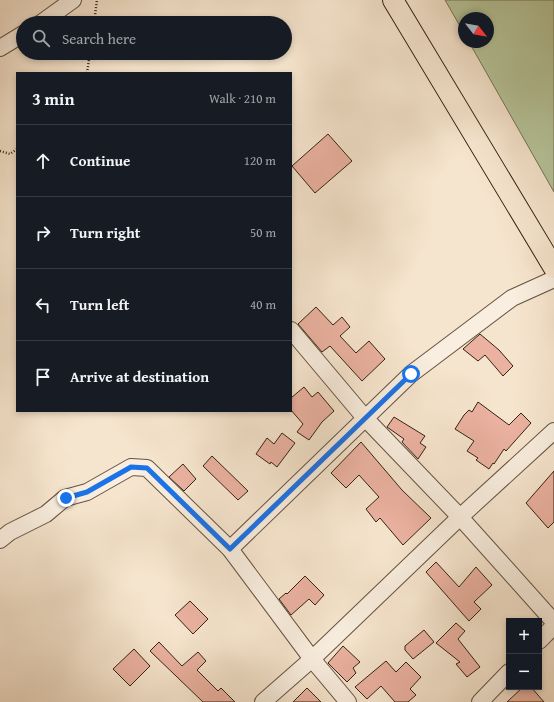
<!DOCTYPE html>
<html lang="en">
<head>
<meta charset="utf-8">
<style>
	body { margin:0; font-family:"Gentium Book Plus",serif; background:#20242c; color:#f1f3f6 }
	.controls { position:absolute; right:12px; bottom:12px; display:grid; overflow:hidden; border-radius:0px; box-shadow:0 2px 6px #0003 }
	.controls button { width:36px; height:36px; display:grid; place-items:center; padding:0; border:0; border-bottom:1px solid #363941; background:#171b24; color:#f1f3f6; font:20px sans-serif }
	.compass { position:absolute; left:458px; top:12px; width:36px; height:36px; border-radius:50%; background:#171b24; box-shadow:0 2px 6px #0003; rotate:121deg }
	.stop { position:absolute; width:12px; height:12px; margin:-9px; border:3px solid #1a73e8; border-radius:50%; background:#fff }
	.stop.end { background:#1a73e8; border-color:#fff; box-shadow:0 1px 4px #0008 }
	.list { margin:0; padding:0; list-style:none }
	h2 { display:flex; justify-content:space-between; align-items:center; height:52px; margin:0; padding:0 16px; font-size:17px }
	h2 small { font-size:13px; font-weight:400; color:#9ea1a6 }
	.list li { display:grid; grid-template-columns:26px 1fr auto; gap:12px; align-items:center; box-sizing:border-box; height:72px; padding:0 16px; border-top:1px solid #363941 }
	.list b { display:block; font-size:15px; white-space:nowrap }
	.list em { font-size:13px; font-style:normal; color:#9ea1a6 }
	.icon { flex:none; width:22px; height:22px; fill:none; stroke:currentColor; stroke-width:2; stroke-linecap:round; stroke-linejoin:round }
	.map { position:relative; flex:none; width:554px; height:702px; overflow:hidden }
	.search { position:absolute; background:#171b24; box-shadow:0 2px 6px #0003; left:16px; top:16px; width:276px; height:44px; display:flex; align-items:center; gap:10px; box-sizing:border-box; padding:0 14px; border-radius:22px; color:#9ea1a6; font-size:15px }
	.panel { position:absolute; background:#171b24; box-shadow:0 2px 6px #0003; left:16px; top:72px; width:276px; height:340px; border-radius:0px }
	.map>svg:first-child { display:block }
	.green { fill:#b7c69c; stroke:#757458 }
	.building { fill:#ebb2a1; stroke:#332213 }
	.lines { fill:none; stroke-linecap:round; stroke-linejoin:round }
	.minor-casing { stroke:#645342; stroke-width:18 }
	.major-casing { stroke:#332213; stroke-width:22 }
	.path { stroke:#332213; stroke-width:2.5; stroke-dasharray:1 2; stroke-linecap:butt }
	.minor { stroke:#f9eedf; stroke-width:16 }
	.major { stroke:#f6e5ce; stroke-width:20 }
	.route { stroke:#1a73e8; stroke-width:5 }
</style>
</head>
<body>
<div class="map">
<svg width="554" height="702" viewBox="0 0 554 702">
	<rect width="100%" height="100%" fill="#f6e5ce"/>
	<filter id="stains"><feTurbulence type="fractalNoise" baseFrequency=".005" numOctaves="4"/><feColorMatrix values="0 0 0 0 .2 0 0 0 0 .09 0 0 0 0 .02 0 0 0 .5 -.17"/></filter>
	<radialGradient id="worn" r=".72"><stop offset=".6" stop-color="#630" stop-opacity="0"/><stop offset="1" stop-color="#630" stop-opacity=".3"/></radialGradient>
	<!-- green -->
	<path class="green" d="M445,0H554V192L469,42H488V18H464V33Z"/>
	<!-- building -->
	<g class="building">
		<path d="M328,134L352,161L315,193L292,166Z"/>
		<path d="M316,307L333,325L342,317L350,327L340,336L356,353L369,341L385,359L362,381L330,346L322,352L298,324Z"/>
		<path d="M480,334L499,350L513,366L503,376L485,355L478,361L463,349Z"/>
		<path d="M304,387L312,397L318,392L334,411L322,422L309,440L297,432L303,424L291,410V398Z"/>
		<path d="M478,402L509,425L521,413L531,423L506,451L504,449L494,464L493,463L489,469L476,460L478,458L467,451L474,441L455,429L464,415L469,410L472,412Z"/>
		<path d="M394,417L425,436L420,443L426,447L418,459L402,442L404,439L387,427Z"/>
		<path d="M282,433L295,443L277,467L271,462L270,464L256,454L267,438L274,444Z"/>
		<path d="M361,442L402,490L431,518L403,545L380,518L376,522L366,509L379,497L359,475L346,488L331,473Z"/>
		<path d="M212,456L248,491L238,500L203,466Z"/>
		<path d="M183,464L196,479L184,491L169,477Z"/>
		<path d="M554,471V522L548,528L526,503Z"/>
		<path d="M436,562L459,587L476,567L492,585L474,602L481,609L469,621L426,572Z"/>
		<path d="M305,576L324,595L315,605L309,599L291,615L279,599L286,593L287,594Z"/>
		<path d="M190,601L208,619L193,634L175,615Z"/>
		<path d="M456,623L465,631L458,639L480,667L467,677L456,664L460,662L436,643Z"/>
		<path d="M424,630L434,642L413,659L405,650V646Z"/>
		<path d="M159,642L182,666L198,652L206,661L197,670L218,691L221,688L235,702H203L150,651Z"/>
		<path d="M343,646L360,662L353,668L356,673L347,682L328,663Z"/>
		<path d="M134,649L150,666L130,686L113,669Z"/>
		<path d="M386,661L396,672L406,662L421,677L410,689L416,695L408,702H395L381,686L367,699L355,687Z"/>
		<path d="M523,687H531L544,702H507Z"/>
		<path d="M307,688L321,702H293Z"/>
	</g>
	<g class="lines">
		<defs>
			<g id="minor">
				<path d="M41,23L73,0"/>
				<path d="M0,48L23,34"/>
				<path d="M291,330L365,418L460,517L554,622"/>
				<path d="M0,540L10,532L46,514L65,498L87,492L131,467L147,468L230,549L312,659L348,702"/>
				<path d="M230,549L411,374L512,298L554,279"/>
				<path d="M539,641L554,626"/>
				<path d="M263,702L312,659L460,517L554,431"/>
				<path d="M480,702L509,672"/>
			</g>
			<path id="major" d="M393,0L554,268"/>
		</defs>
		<!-- minor casing -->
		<use href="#minor" class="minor-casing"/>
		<!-- major casing -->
		<use href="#major" class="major-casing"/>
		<!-- path -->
		<g class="path">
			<path d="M94,23L97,0"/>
			<path d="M87,73L90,53"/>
			<path d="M0,151L10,154L17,149"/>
		</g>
		<!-- minor -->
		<use href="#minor" class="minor"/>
		<!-- major -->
		<use href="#major" class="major"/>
	</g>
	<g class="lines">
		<!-- route -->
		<path class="route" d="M66,498L87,492L131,467L147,468L230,549L411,374"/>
	</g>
	<rect width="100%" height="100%" filter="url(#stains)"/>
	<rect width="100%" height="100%" fill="url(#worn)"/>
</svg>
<div class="controls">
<button>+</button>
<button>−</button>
</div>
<svg class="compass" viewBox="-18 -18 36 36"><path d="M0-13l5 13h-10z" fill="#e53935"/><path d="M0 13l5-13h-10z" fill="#9ea1a6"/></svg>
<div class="stop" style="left:411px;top:374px"></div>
<div class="stop end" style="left:66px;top:498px"></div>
<div class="search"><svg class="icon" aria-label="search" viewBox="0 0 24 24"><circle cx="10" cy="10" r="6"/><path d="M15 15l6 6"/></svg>Search here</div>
<section class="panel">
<h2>3 min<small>Walk · 210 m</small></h2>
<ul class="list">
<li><svg class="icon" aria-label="ahead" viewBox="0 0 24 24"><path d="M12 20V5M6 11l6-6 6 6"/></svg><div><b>Continue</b></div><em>120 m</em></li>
<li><svg class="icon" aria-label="right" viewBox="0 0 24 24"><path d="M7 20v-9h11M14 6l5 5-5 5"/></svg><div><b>Turn right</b></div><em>50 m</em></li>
<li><svg class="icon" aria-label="left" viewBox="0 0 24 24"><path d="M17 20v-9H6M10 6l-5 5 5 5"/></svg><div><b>Turn left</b></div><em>40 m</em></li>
<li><svg class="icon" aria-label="arrive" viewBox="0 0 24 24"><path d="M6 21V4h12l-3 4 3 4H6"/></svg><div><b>Arrive at destination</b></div></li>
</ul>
</section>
</div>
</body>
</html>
